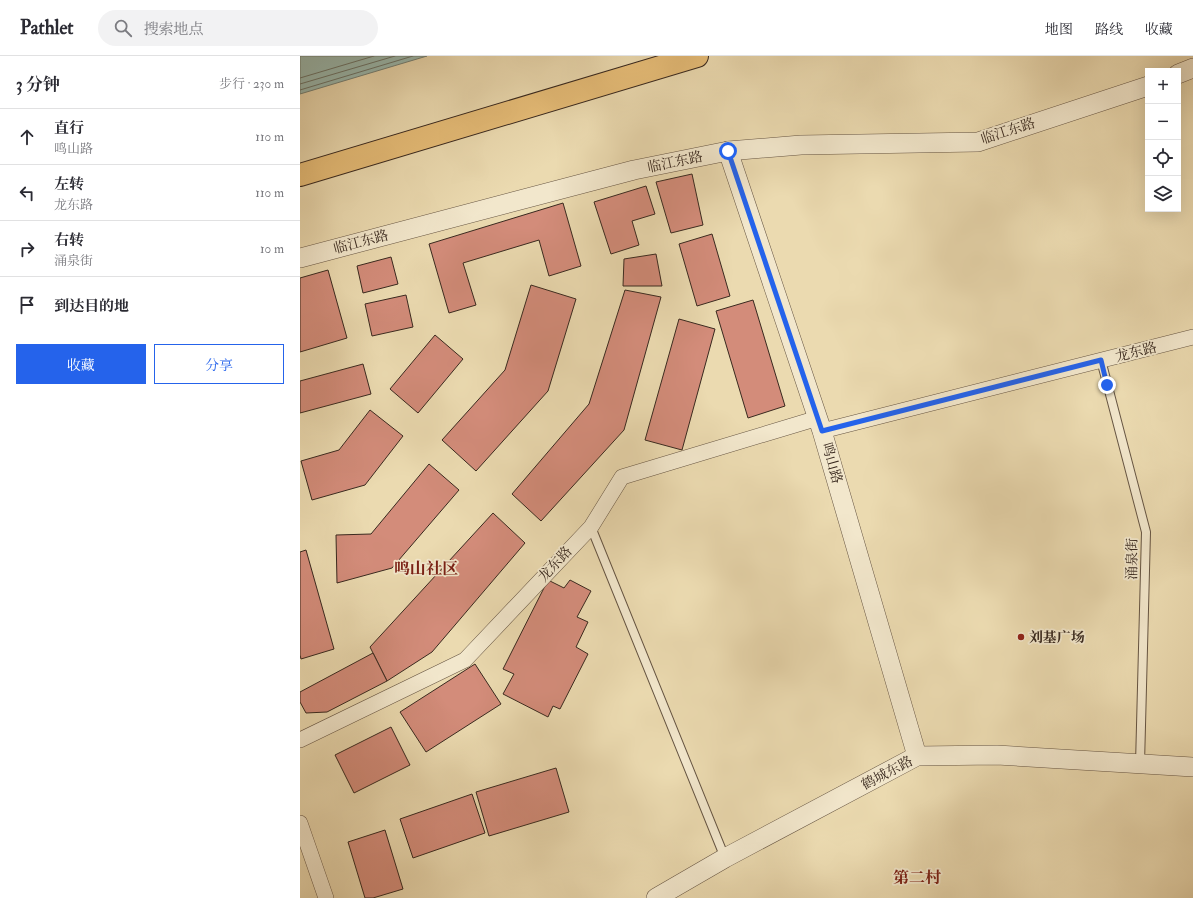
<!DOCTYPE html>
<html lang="zh">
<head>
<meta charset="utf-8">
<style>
	body { margin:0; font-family:"IM FELL Double Pica","Noto Serif SC",serif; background:#f2f2f3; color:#2b2b33 }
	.controls { position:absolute; right:12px; top:12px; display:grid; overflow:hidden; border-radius:0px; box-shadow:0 4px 16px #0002 }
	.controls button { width:36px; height:36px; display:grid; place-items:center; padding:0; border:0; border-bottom:1px solid #e1e1e2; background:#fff; color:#2b2b33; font:20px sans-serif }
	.stop { position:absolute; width:12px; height:12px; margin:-9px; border:3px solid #2563eb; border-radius:50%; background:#fff }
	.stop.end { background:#2563eb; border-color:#fff; box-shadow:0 1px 4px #0008 }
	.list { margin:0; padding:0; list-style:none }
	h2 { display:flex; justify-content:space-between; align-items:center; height:52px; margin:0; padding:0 16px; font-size:17px }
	h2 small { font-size:13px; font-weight:400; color:#7c7c81 }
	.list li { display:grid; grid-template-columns:26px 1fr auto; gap:12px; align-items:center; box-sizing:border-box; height:56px; padding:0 16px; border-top:1px solid #e1e1e2 }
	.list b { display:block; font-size:15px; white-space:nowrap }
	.list p { margin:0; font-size:13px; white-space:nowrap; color:#7c7c81 }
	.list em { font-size:13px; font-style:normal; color:#7c7c81 }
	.actions { display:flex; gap:8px; padding:12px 16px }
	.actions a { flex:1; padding:9px 0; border:1px solid #2563eb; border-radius:0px; text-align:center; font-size:14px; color:#2563eb }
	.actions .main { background:#2563eb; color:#fff }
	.icon { flex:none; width:22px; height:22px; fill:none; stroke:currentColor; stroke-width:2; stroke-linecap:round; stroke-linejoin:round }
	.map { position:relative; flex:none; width:893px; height:842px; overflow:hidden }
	header { display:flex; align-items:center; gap:24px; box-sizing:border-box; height:56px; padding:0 20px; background:#fff; border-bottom:1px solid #e1e1e2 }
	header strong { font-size:19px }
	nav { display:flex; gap:22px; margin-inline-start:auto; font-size:14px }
	.search { width:280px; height:36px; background:#f2f2f3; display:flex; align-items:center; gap:10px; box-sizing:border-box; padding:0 14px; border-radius:22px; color:#7c7c81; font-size:15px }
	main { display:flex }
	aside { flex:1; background:#fff }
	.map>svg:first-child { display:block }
	.water { fill:#99bab1; stroke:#738077 }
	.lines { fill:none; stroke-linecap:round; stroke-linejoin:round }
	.shore { stroke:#697268; stroke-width:1 }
	.building { fill:#d38c7a; stroke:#39291f }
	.service-casing { stroke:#665543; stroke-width:10 }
	.minor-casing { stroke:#665543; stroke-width:16 }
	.tertiary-casing { stroke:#665543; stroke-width:20 }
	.primary-casing { stroke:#39291f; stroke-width:24 }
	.service { stroke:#f2e7cc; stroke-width:8 }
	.minor { stroke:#f2e7cc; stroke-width:15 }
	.tertiary { stroke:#f2e7cc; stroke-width:19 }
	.primary { stroke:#e6bd78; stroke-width:22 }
	.route { stroke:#2563eb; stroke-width:5 }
	.poi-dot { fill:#8f2418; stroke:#f2e7cc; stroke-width:1.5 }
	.labels { text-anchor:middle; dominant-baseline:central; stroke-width:3.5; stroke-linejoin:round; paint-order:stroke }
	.street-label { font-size:14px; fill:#39291f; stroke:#f2e7cc }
	.poi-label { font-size:14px; font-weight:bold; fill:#39291f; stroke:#f2e7cc; text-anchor:start }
	.quarter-label { font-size:16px; font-weight:bold; fill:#7a1f14; stroke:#f2e7cc }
</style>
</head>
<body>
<header>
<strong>Pathlet</strong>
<div class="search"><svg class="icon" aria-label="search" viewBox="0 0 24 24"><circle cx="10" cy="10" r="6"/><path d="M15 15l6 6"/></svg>搜索地点</div>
<nav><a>地图</a><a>路线</a><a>收藏</a></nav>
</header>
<main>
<aside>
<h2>3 分钟<small>步行 · 230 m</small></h2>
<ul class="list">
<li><svg class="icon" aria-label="ahead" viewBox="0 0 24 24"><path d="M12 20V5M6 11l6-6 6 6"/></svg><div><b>直行</b><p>鸣山路</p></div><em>110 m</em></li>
<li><svg class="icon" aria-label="left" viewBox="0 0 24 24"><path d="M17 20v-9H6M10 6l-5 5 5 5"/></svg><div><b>左转</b><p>龙东路</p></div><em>110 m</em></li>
<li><svg class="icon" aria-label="right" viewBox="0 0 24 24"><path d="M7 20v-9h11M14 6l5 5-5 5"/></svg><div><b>右转</b><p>涌泉街</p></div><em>10 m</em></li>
<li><svg class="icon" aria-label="arrive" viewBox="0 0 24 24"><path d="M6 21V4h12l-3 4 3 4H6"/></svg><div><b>到达目的地</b></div></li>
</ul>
<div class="actions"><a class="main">收藏</a><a>分享</a></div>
</aside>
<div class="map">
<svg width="893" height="842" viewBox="0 0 893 842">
	<rect width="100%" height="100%" fill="#ebdab0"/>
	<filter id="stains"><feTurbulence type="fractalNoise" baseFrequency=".005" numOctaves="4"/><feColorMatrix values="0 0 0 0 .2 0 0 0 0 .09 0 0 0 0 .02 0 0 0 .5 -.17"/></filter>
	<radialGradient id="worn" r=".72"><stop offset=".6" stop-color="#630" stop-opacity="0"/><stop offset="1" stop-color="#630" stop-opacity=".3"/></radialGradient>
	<!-- water -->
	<path class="water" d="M0,0H127L0,38Z"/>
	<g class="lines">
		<!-- shore -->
		<g class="shore">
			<path d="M0,22L74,0"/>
			<path d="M0,28L95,0"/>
			<path d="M0,34L113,0"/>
		</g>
	</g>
	<!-- building -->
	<g class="building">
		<path d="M392,118L403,169L371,177L356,126Z"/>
		<path d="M346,130L355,158L332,165L339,189L311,198L294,146Z"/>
		<path d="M263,147L281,210L249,220L239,184L163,207L176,249L149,257L129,188Z"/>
		<path d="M412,178L430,240L397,250L379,188Z"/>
		<path d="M356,198L362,230H323L324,203Z"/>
		<path d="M91,201L98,228L63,237L57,210Z"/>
		<path d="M28,214L47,282L0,296V222Z"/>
		<path d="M231,229L276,243L248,335L176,415L142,384L205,314Z"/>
		<path d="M325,234L361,241L324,374L241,465L212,438L289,348Z"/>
		<path d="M106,239L113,271L72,280L65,248Z"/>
		<path d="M453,244L485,350L448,362L416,255Z"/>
		<path d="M379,263L415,273L382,394L345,384Z"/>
		<path d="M135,279L163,303L118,357L90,333Z"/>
		<path d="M63,308L71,338L0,357V325Z"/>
		<path d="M70,354L103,380L65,429L12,444L1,405L39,394Z"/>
		<path d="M129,408L159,434L92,512L37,527L36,479L71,478Z"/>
		<path d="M193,457L225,487L132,596L87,625L70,591Z"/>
		<path d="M6,494L34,593L1,603L0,599V496Z"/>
		<path d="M248,524L264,532L270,524L291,535L277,561L288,566L276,591L288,598L260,653L253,650L248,661L203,638L214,618L203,613Z"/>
		<path d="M73,597L87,625L27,656L6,657L0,646V636Z"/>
		<path d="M175,608L201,648L126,696L100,656Z"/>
		<path d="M91,671L110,709L54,737L35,699Z"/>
		<path d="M256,712L269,756L189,780L176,736Z"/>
		<path d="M172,738L185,777L113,802L100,763Z"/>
		<path d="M85,774L103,833L73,842H65L48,786Z"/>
	</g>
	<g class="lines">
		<defs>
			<g id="service">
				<path d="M801,304L846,476L840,708"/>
				<path d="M291,471L425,802"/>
			</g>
			<g id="minor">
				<path d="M522,375L893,281"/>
				<path d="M0,684L165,604L291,471L322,421L518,362"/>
				<path d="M0,767L26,842"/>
			</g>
			<g id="tertiary">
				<path d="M878,18L893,12"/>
				<path d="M428,95L522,375L617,700"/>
				<path d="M0,202L334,114L428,95L501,89L678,86L848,30"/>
				<path d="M356,842L425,802L617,700L697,699L893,711"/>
			</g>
			<path id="primary" d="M0,119L397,0"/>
		</defs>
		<!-- service casing -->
		<use href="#service" class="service-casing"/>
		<!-- minor casing -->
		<use href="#minor" class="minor-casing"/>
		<!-- tertiary casing -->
		<use href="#tertiary" class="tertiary-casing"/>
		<!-- primary casing -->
		<use href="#primary" class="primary-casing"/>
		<!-- service -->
		<use href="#service" class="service"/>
		<!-- minor -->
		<use href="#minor" class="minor"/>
		<!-- tertiary -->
		<use href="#tertiary" class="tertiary"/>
		<!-- primary -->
		<use href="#primary" class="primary"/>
	</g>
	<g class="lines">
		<!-- route -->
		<path class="route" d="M428,95L522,375L801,304L807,329"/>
	</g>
	<!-- markers -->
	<circle class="poi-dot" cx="721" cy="581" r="4"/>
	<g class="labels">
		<!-- street labels -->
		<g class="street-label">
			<text transform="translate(708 75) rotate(-18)">临江东路</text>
			<text transform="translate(375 106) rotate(-12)">临江东路</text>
			<text transform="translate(61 186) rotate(-15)">临江东路</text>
			<text transform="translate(836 296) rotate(-14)">龙东路</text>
			<text transform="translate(532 407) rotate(74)">鸣山路</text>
			<text transform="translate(832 503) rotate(-89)">涌泉街</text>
			<text transform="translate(255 508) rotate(-47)">龙东路</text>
			<text transform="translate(587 717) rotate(-28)">鹤城东路</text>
		</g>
		<!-- poi labels -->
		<g class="poi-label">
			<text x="729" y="581">刘基广场</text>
		</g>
		<!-- quarter labels -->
		<g class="quarter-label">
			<text x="126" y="513">鸣山社区</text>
			<text x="617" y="822">第二村</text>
		</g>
	</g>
	<rect width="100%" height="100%" filter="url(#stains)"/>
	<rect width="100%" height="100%" fill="url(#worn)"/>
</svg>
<div class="controls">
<button>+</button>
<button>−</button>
<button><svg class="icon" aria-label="locate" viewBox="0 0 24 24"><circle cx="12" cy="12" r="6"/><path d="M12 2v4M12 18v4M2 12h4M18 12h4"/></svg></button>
<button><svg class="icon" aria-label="layers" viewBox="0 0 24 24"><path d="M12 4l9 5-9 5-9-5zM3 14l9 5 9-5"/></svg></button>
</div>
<div class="stop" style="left:428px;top:95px"></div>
<div class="stop end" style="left:807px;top:329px"></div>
</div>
</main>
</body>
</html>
